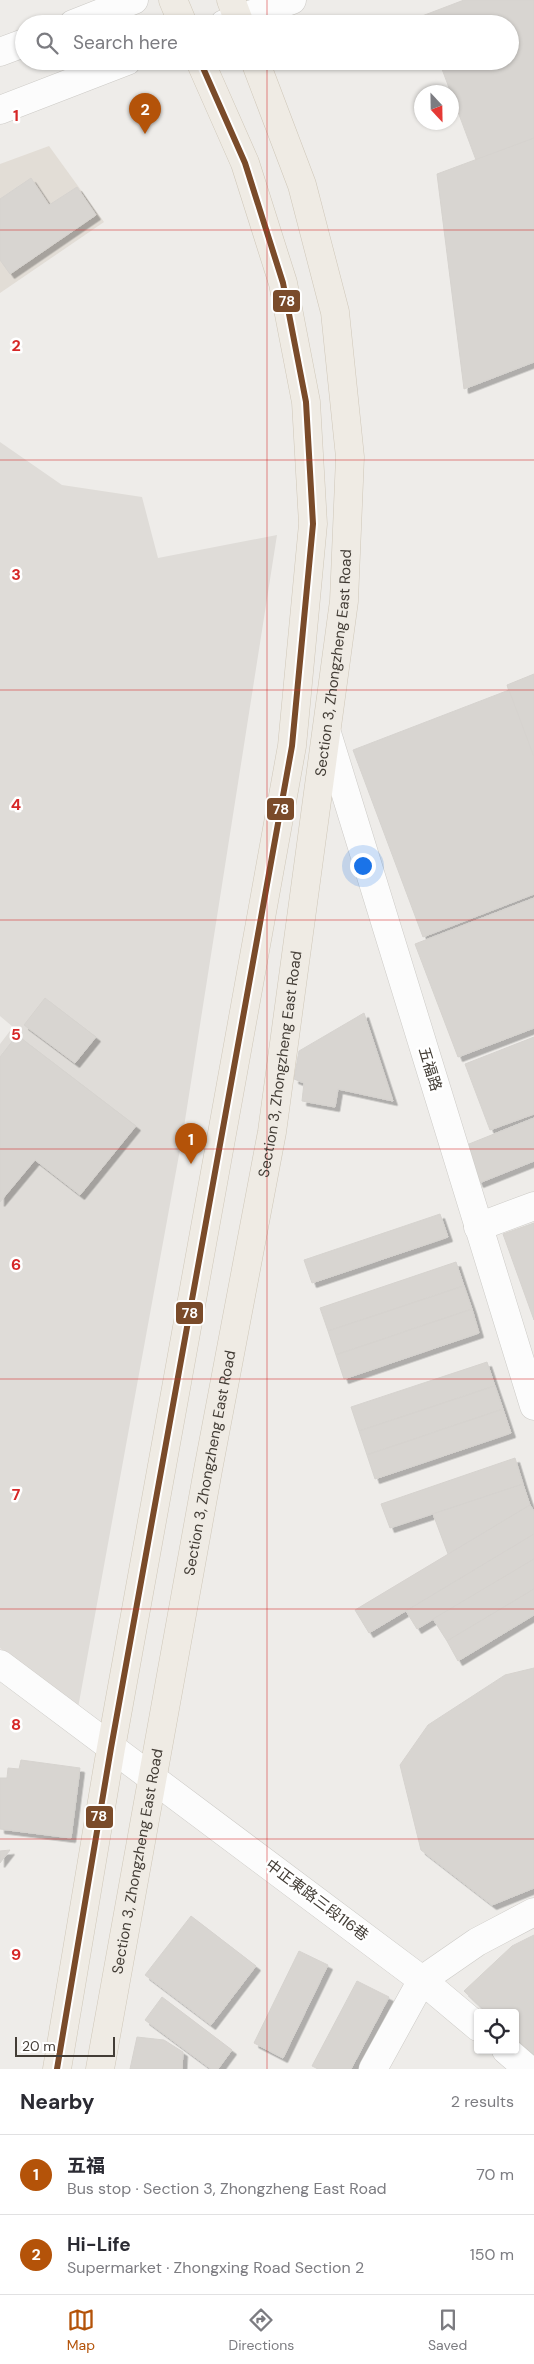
<!DOCTYPE html>
<html lang="en">
<head>
<meta charset="utf-8">
<style>
	body { margin:0; font-family:"DM Sans","Noto Sans TC",sans-serif; background:#f2f2f3; color:#2b2b33 }
	.controls { position:absolute; right:15px; bottom:15px; display:grid; overflow:hidden; border-radius:5px; box-shadow:0 1px 4px #0004 }
	.controls button { width:45px; height:45px; display:grid; place-items:center; padding:0; border:0; border-bottom:1px solid #e1e1e2; background:#fff; color:#2b2b33; font:25px sans-serif }
	.compass { position:absolute; left:414px; top:85px; width:45px; height:45px; border-radius:50%; background:#fff; box-shadow:0 1px 4px #0004; rotate:158deg }
	.scale { position:absolute; left:15px; bottom:12px; width:100px; box-sizing:border-box; padding-left:5px; border:2px solid #433d36; border-top:0; font-size:14px; line-height:18px; white-space:nowrap; color:#433d36; -webkit-text-stroke:4px #fff; paint-order:stroke }
	.you { position:absolute; left:362px; top:865px; width:18px; height:18px; margin:-12px; border:4px solid #fff; border-radius:50%; background:#1a73e8; box-shadow:0 0 0 8px #1a73e833 }
	.badge { display:grid; place-items:center; width:32px; height:32px; border-radius:50%; background:#b45309; color:#fff; font-size:16px; font-weight:700 }
	.pin { position:absolute; translate:-50% -41px; filter:drop-shadow(0 1px 2px #0008) }
	.pin::after { content:''; position:absolute; top:26px; width:18px; height:15px; background:inherit; clip-path:polygon(0 0,100% 0,50% 100%) }
	.list { margin:0; padding:0; list-style:none }
	h2 { display:flex; justify-content:space-between; align-items:center; height:65px; margin:0; padding:0 20px; font-size:21px }
	h2 small { font-size:16px; font-weight:400; color:#7c7c81 }
	.list li { display:grid; grid-template-columns:32px 1fr auto; gap:15px; align-items:center; box-sizing:border-box; height:80px; padding:0 20px; border-top:1px solid #e1e1e2 }
	.list b { display:block; font-size:19px; white-space:nowrap }
	.list p { margin:0; font-size:16px; white-space:nowrap; color:#7c7c81 }
	.list em { font-size:16px; font-style:normal; color:#7c7c81 }
	.icon { flex:none; width:28px; height:28px; fill:none; stroke:currentColor; stroke-width:2; stroke-linecap:round; stroke-linejoin:round }
	.map { position:relative; flex:none; width:534px; height:2069px; overflow:hidden }
	.search { position:absolute; background:#fff; box-shadow:0 1px 4px #0004; left:15px; right:15px; top:15px; height:55px; display:flex; align-items:center; gap:12px; box-sizing:border-box; padding:0 18px; border-radius:28px; color:#7c7c81; font-size:19px }
	.sheet { height:225px; background:#fff }
	nav { display:flex; justify-content:space-around; align-items:center; box-sizing:border-box; height:70px; border-top:1px solid #e1e1e2; background:#fff; font-size:14px; color:#7c7c81 }
	nav a { display:grid; justify-items:center; gap:2px }
	nav .on { color:#b45309 }
	.map>svg:first-child { display:block }
	.residential { fill:#e2ddd6 }
	.industrial { fill:#dfdcd8 }
	.building { fill:#d8d5d1; stroke:#d6d3cf; filter:url(#shadow) }
	.lines { fill:none; stroke-linecap:round; stroke-linejoin:round }
	.minor-casing { stroke:#cccac6; stroke-width:29 }
	.major-casing { stroke:#cfc7b8; stroke-width:29 }
	.minor { stroke:#fcfcfc; stroke-width:28 }
	.major { stroke:#efebe4; stroke-width:28 }
	.bus-1-casing { stroke:#fff; stroke-width:10 }
	.bus-1 { stroke:#7a4b2a; stroke-width:6 }
	.grid { fill:none; stroke:#d62828; stroke-width:1; stroke-opacity:0.55 }
	.labels { text-anchor:middle; dominant-baseline:central; stroke-width:5; stroke-linejoin:round; paint-order:stroke }
	.street-label { font-size:15px; fill:#433d36; stroke:#fff }
	.grid-label { font-size:16px; text-anchor:middle; font-weight:bold; fill:#d62828; stroke:#fff; stroke-width:5; stroke-linejoin:round; paint-order:stroke }
	.line-badge { stroke:#fff; stroke-width:2 }
	.badge-label { font-size:14px; text-anchor:middle; font-weight:bold; fill:#fff }
</style>
</head>
<body>
<div class="map">
<svg width="534" height="2069" viewBox="0 0 534 2069">
	<defs>
		<filter id="shadow"><feDropShadow dx="4.5" dy="4.5" stdDeviation="0" flood-color="#0004"/></filter>
	</defs>
	<rect width="100%" height="100%" fill="#eeece9"/>
	<!-- residential -->
	<path class="residential" d="M49,146L104,222L0,293V164Z"/>
	<!-- industrial -->
	<path class="industrial" d="M0,442L62,485L142,497L158,558L277,535L183,1133L78,1708L0,1648V1044L13,1027L0,1016Z"/>
	<!-- building -->
	<g class="building">
		<path d="M464,0H534V138L476,160L439,61H510V24H425L422,16Z"/>
		<path d="M534,138V362L464,389L437,174Z"/>
		<path d="M31,178L49,205L77,187L96,215L10,274L0,260V199Z"/>
		<path d="M534,674V777L507,685Z"/>
		<path d="M509,690L534,757V894L423,937L353,750Z"/>
		<path d="M534,898V1028L458,1057L415,944Z"/>
		<path d="M45,998L96,1037L75,1063L24,1025Z"/>
		<path d="M364,1013L393,1101L338,1089L335,1107L302,1101L304,1083L294,1079L299,1051Z"/>
		<path d="M17,1035L136,1126L80,1195L35,1160L0,1202V1057Z"/>
		<path d="M534,1037V1114L490,1130L465,1064Z"/>
		<path d="M534,1118V1161L479,1183L464,1146Z"/>
		<path d="M440,1214L448,1237L312,1283L304,1260Z"/>
		<path d="M534,1223V1320L503,1234Z"/>
		<path d="M456,1262L464,1286L328,1331L320,1308Z"/>
		<path d="M464,1286L472,1309L336,1355L328,1331Z"/>
		<path d="M472,1309L479,1333L344,1379L336,1355Z"/>
		<path d="M487,1362L495,1386L359,1431L351,1407Z"/>
		<path d="M495,1386L503,1409L367,1455L359,1431Z"/>
		<path d="M503,1409L511,1433L375,1479L367,1455Z"/>
		<path d="M515,1458L523,1484L390,1528L381,1504Z"/>
		<path d="M523,1484L530,1505L448,1554L433,1514Z"/>
		<path d="M530,1505L534,1511V1534L369,1633L355,1610Z"/>
		<path d="M534,1534V1559L417,1629L406,1611Z"/>
		<path d="M534,1559V1589L447,1641L433,1619Z"/>
		<path d="M534,1589V1615L458,1661L447,1641Z"/>
		<path d="M534,1668V1888L492,1905L421,1850L400,1765L428,1725L505,1675Z"/>
		<path d="M21,1760L80,1768L71,1838L0,1829V1778H7L8,1768L19,1769Z"/>
		<path d="M10,1850L0,1863V1851Z"/>
		<path d="M191,1916L256,1966L211,2025L145,1975Z"/>
		<path d="M534,1935V2055L515,2038V2013H487L464,1991L512,1946Z"/>
		<path d="M299,1951L328,1965L283,2058L254,2043Z"/>
		<path d="M357,1981L389,1997L351,2069H318L312,2066Z"/>
		<path d="M162,1997L232,2050L218,2069H211L145,2020Z"/>
		<path d="M137,2037L164,2040L183,2052L182,2069H130Z"/>
	</g>
	<g class="lines">
		<defs>
			<g id="minor">
				<path d="M73,24L134,0"/>
				<path d="M224,24L292,0"/>
				<path d="M0,52L24,43"/>
				<path d="M0,110L127,61"/>
				<path d="M327,733L534,1406"/>
				<path d="M478,1227L534,1206"/>
				<path d="M0,1664L422,1980L478,2027"/>
				<path d="M506,2050L528,2069"/>
				<path d="M373,2069L422,1980L477,1942L534,1912"/>
			</g>
			<g id="major">
				<path d="M173,0L183,24"/>
				<path d="M231,0L240,24"/>
				<path d="M57,2069L111,1748L292,746L313,524L306,402L283,283L245,163L200,61"/>
				<path id="s1" d="M100,2069L208,1470L272,1132L344,601L350,457L335,312L302,185L255,61"/>
			</g>
		</defs>
		<!-- minor casing -->
		<use href="#minor" class="minor-casing"/>
		<!-- major casing -->
		<use href="#major" class="major-casing"/>
		<!-- minor -->
		<use href="#minor" class="minor"/>
		<!-- major -->
		<use href="#major" class="major"/>
		<defs>
			<path id="bus-1" d="M57,2069L111,1748L292,746L313,524L306,402L283,283L245,163L200,61"/>
		</defs>
		<!-- bus-1 casing -->
		<use href="#bus-1" class="bus-1-casing"/>
		<!-- bus-1 -->
		<use href="#bus-1" class="bus-1"/>
	</g>
	<!-- grid -->
	<path class="grid" d="M267,0V24M267,61V2069M0,230H534M0,460H534M0,690H534M0,920H534M0,1149H534M0,1379H534M0,1609H534M0,1839H534"/>
	<g class="labels">
		<!-- street labels -->
		<g class="street-label">
			<text stroke="none"><textPath href="#s1" startOffset="1426">Section 3, Zhongzheng East Road</textPath></text>
			<text stroke="none"><textPath href="#s1" startOffset="1021">Section 3, Zhongzheng East Road</textPath></text>
			<text transform="translate(430 1069) rotate(73)">五福路</text>
			<text stroke="none"><textPath href="#s1" startOffset="616">Section 3, Zhongzheng East Road</textPath></text>
			<text stroke="none"><textPath href="#s1" startOffset="211">Section 3, Zhongzheng East Road</textPath></text>
			<text transform="translate(317 1900) rotate(37)">中正東路三段116巷</text>
		</g>
	</g>
	<g class="grid-label">
		<text x="16" y="121">1</text>
		<text x="16" y="351">2</text>
		<text x="16" y="580">3</text>
		<text x="16" y="810">4</text>
		<text x="16" y="1040">5</text>
		<text x="16" y="1270">6</text>
		<text x="16" y="1500">7</text>
		<text x="16" y="1730">8</text>
		<text x="16" y="1960">9</text>
	</g>
	<g class="line-badge">
		<rect x="272" y="289" width="29" height="24" rx="5" fill="#7a4b2a"/>
		<rect x="266" y="797" width="29" height="24" rx="5" fill="#7a4b2a"/>
		<rect x="175" y="1301" width="29" height="24" rx="5" fill="#7a4b2a"/>
		<rect x="85" y="1805" width="29" height="24" rx="5" fill="#7a4b2a"/>
	</g>
	<g class="badge-label">
		<text x="287" y="306">78</text>
		<text x="281" y="814">78</text>
		<text x="190" y="1318">78</text>
		<text x="99" y="1821">78</text>
	</g>
</svg>
<div class="controls">
<button><svg class="icon" aria-label="locate" viewBox="0 0 24 24"><circle cx="12" cy="12" r="6"/><path d="M12 2v4M12 18v4M2 12h4M18 12h4"/></svg></button>
</div>
<svg class="compass" viewBox="-18 -18 36 36"><path d="M0-13l5 13h-10z" fill="#e53935"/><path d="M0 13l5-13h-10z" fill="#7c7c81"/></svg>
<div class="scale">20 m</div>
<div class="you"></div>
<div class="pin badge" style="left:191px;top:1164px">1</div>
<div class="pin badge" style="left:145px;top:134px">2</div>
<div class="search"><svg class="icon" aria-label="search" viewBox="0 0 24 24"><circle cx="10" cy="10" r="6"/><path d="M15 15l6 6"/></svg>Search here</div>
</div>
<section class="sheet">
<h2>Nearby<small>2 results</small></h2>
<ul class="list">
<li><span class="badge">1</span><div><b>五福</b><p>Bus stop · Section 3, Zhongzheng East Road</p></div><em>70 m</em></li>
<li><span class="badge">2</span><div><b>Hi-Life</b><p>Supermarket · Zhongxing Road Section 2</p></div><em>150 m</em></li>
</ul>
</section>
<nav>
<a class="on"><svg class="icon" aria-label="map" viewBox="0 0 24 24"><path d="M3 6l6-2 6 2 6-2v14l-6 2-6-2-6 2zM9 4v14M15 6v14"/></svg>Map</a>
<a><svg class="icon" aria-label="directions" viewBox="0 0 24 24"><path d="M12 3l9 9-9 9-9-9zM9 14v-3h6M13 9l2 2-2 2"/></svg>Directions</a>
<a><svg class="icon" aria-label="saved" viewBox="0 0 24 24"><path d="M7 4h10v16l-5-4-5 4z"/></svg>Saved</a>
</nav>
</body>
</html>
